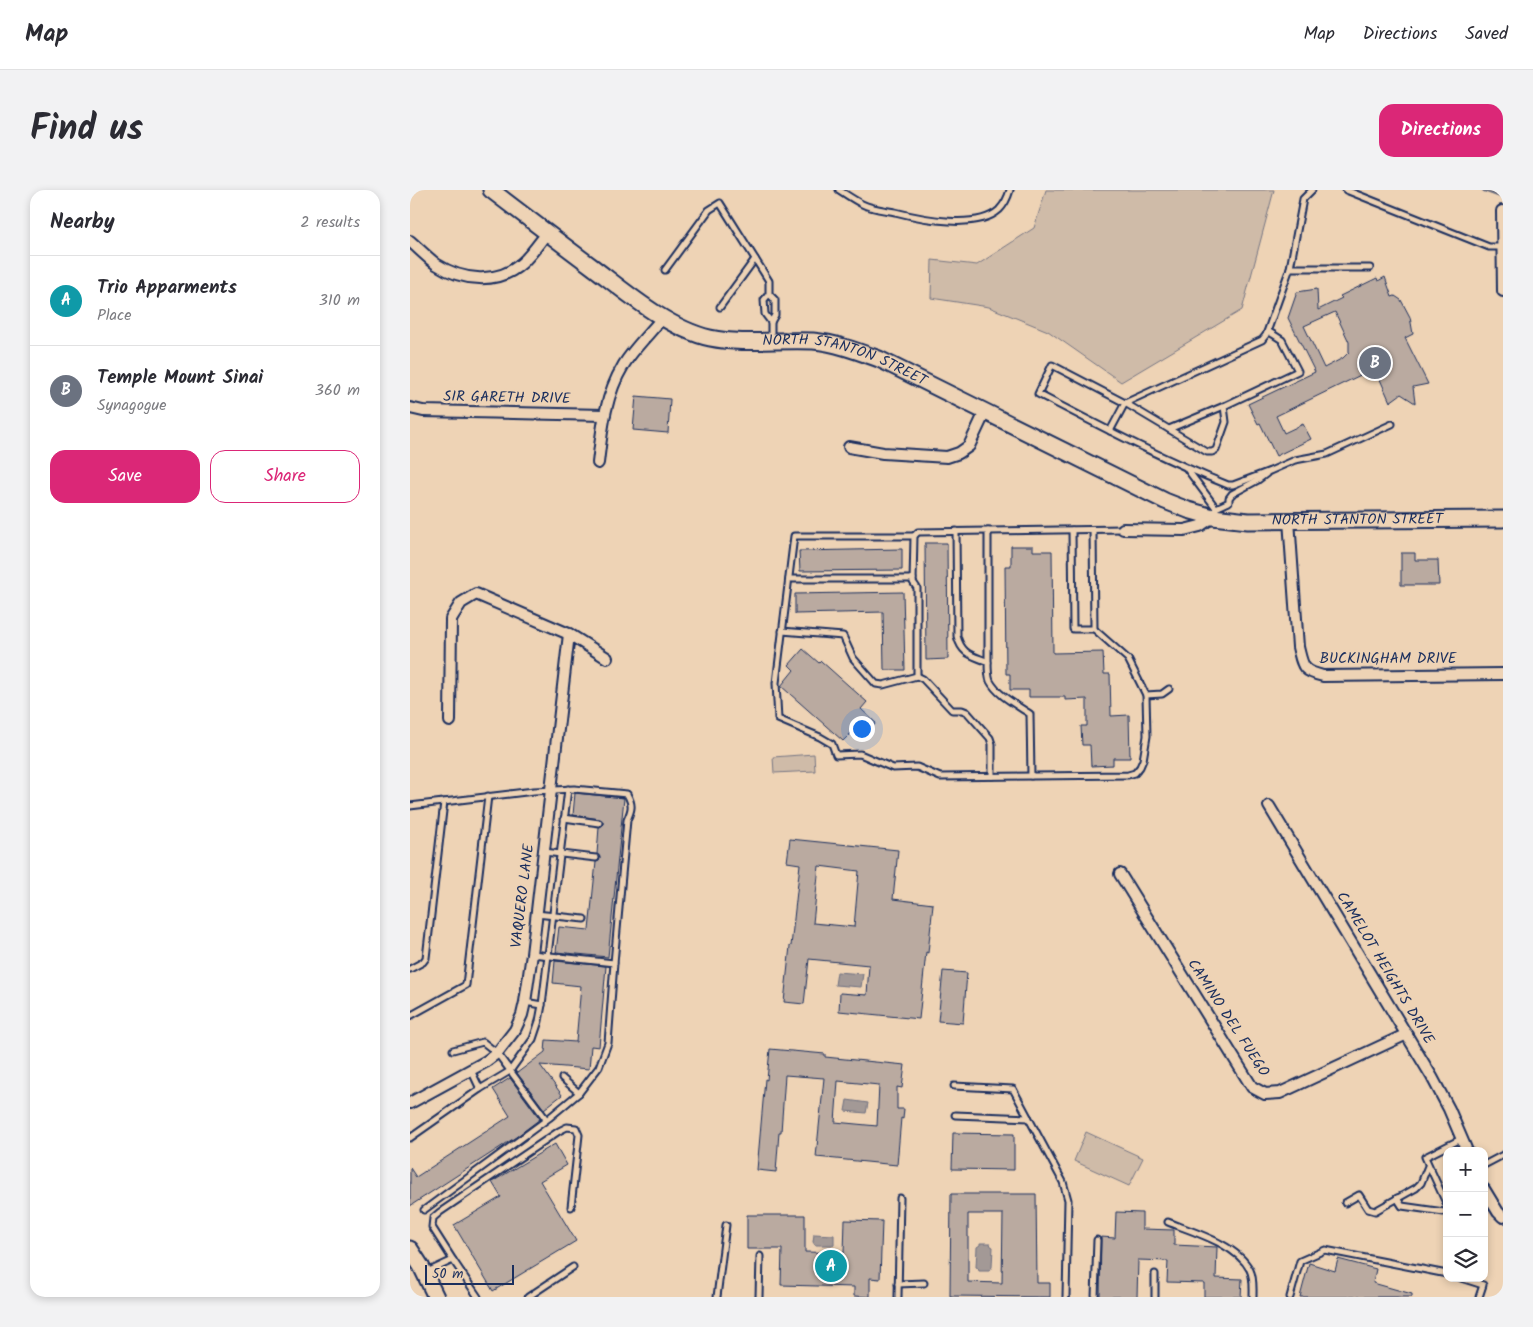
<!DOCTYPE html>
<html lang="en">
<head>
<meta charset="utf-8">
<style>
	body { margin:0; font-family:Kalam,sans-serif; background:#f2f2f3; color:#2b2b33 }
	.controls { position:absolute; right:15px; bottom:15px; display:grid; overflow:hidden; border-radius:10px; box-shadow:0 2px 8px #0003 }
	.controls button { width:45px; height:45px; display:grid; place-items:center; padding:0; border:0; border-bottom:1px solid #e1e1e2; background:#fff; color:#2b2b33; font:25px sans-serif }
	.scale { position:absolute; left:15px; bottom:12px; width:89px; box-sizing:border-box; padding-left:5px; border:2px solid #1b2f5e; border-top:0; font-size:14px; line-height:18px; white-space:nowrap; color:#1b2f5e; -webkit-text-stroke:4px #eed3b5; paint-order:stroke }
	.you { position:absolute; left:451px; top:538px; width:18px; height:18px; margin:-12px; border:4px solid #fff; border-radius:50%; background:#1a73e8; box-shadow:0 0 0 8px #1a73e833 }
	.badge { display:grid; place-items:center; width:32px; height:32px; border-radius:50%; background:#db2777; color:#fff; font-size:16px; font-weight:700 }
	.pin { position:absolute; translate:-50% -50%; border:2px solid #fff; box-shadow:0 1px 5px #0006 }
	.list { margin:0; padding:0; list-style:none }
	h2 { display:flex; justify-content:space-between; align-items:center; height:65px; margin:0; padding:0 20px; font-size:21px }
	h2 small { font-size:16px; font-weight:400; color:#7c7c81 }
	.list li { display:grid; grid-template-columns:32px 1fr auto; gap:15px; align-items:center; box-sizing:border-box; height:90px; padding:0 20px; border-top:1px solid #e1e1e2 }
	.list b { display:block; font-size:19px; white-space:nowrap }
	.list p { margin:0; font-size:16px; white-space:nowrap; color:#7c7c81 }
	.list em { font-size:16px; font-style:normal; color:#7c7c81 }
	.actions { display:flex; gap:10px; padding:15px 20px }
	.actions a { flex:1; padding:11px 0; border:1px solid #db2777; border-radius:15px; text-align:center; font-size:18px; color:#db2777 }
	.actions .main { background:#db2777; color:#fff }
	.icon { flex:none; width:28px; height:28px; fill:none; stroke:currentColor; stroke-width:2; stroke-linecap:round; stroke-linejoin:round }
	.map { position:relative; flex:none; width:1093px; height:1107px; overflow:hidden; border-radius:15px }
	header { display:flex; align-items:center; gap:30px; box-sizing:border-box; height:70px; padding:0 25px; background:#fff; border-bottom:1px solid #e1e1e2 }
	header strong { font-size:24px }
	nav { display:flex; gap:28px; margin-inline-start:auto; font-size:18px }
	.intro { display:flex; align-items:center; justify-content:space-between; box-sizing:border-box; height:120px; padding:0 30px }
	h1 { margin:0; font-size:35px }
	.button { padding:12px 22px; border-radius:15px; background:#db2777; color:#fff; font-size:18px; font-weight:700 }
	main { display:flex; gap:30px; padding:0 30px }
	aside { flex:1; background:#fff; border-radius:15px; box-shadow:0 2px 8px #0003 }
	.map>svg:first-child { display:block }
	.green { fill:#cfbba8; stroke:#757583 }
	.water { fill:#a39996; stroke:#6d6f80 }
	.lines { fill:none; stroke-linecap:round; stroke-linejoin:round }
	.stream { stroke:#6d6f80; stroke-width:4 }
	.building { fill:#baaaa0; stroke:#1b2f5e; fill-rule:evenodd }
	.lane-casing { stroke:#1b2f5e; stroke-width:9 }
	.street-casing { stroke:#1b2f5e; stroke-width:14 }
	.secondary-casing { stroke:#1b2f5e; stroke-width:19 }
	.lane { stroke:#eed3b5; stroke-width:5 }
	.street { stroke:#eed3b5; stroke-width:10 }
	.secondary { stroke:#eed3b5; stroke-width:15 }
	.labels { text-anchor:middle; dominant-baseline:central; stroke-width:5; stroke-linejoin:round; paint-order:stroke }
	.street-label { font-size:15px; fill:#1b2f5e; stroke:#eed3b5 }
</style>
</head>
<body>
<header>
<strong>Map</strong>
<nav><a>Map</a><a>Directions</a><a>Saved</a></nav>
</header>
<div class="intro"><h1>Find us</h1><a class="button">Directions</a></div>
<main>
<aside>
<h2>Nearby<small>2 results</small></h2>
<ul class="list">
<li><span class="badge" style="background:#0f9aa8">A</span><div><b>Trio Apparments</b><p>Place</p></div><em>310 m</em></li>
<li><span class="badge" style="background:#6b7280">B</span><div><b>Temple Mount Sinai</b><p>Synagogue</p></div><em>360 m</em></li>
</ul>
<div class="actions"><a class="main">Save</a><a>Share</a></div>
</aside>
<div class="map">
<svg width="1093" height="1107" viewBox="0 0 1093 1107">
	<rect width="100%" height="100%" fill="#eed3b5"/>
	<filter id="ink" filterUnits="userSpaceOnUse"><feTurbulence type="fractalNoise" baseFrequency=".02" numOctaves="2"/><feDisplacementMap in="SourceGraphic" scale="10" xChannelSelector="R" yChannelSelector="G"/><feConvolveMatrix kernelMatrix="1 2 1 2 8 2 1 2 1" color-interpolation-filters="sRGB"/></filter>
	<g filter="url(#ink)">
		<!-- green -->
		<g class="green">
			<path d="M636,0H864L832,120L711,192L638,141L579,117L521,108L522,70L567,75L624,38Z"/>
			<path d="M404,564L405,581L364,583L363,567Z"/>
			<path d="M676,942L733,968L719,996L664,971Z"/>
		</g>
		<!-- water -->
		<g class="water">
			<path d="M427,782L453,784L451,797L425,795Z"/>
			<path d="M437,910L458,913L456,923L435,921Z"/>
			<path d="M404,1044L424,1045V1055H405L403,1052Z"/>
			<path d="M570,1053H580L581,1056L583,1057L582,1077L579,1081H569L568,1078L566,1077L567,1057L570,1055Z"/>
		</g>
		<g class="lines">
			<!-- stream -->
			<path class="stream" d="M1074,0L1093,7"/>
		</g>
		<!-- building -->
		<g class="building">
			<path d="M975,87L982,107L985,106L991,110L1000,127L1003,144L995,148L1018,194L1003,197L1005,213L991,204L980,212L965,178L866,226L874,243L893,234L901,249L866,266L850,233L848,234L838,214L905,182L878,128L887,102L907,99L908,120L932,108L930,106L967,88L968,91ZM925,122L939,152V162L933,168L914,178L894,136Z"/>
			<path d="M226,206L260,209L258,243L223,240Z"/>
			<path d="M515,353H537L538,469L516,470Z"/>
			<path d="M601,356H623V361H642L643,463L693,462L694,484H700L701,526L719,525L720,568H703V575L681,576L680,555H672L671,536H677V509L655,510V507H619V500H600V484H596L595,376H601Z"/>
			<path d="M492,359V380L390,381L389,361Z"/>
			<path d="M991,363H1005V370H1028L1029,395H991Z"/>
			<path d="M493,402L495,480H474L473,422L385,424V404Z"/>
			<path d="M393,459L409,473L411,471L457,512L451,519L466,533L451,550L442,542L433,551L371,496L384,480L379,475Z"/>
			<path d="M165,603L214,608L198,767L146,762L149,737L179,740L186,672L189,671L190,668L187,664L189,637L193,635V632L190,629L163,625Z"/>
			<path d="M380,649L488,660L483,709L523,714L518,763L516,762L509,829L429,821L430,803L457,805L459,775L399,769L394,814L374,812L380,756H381L390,674L377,672ZM409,676L449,681L444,737L403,733Z"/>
			<path d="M145,771L196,776L189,857L181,856L179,879L130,875L152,905L134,919L107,883L135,862L136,850L166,852L171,796L143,793Z"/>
			<path d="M533,781L557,783L553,833L528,831Z"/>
			<path d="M360,859L415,864V867L495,875L492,898L487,897V919H494L493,929L491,928L487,975L406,967L414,888L375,885L371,942H369L366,982L347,980L355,889L357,890ZM428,891L469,895L467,936L425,932Z"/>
			<path d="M100,888L130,929L106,947L0,1016V978L6,987L100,926L83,899Z"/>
			<path d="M543,943L604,944V980L542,979Z"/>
			<path d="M145,954L157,975L130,991L166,1051L83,1101L44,1035L91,1007L82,992Z"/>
			<path d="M541,1004H626L627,1093H640V1107L540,1106ZM558,1024H593L592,1093L558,1092Z"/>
			<path d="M706,1022L732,1023V1039L764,1040V1055L807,1057L806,1088L832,1089L831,1107H794V1093L757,1092L758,1071L728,1070L727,1107H690L691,1047L705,1048Z"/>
			<path d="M337,1025H395V1062L434,1063L435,1030L472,1031L470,1089L460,1088V1107L444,1106V1097L371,1095L372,1059H337Z"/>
			<path d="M928,1069L966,1079L963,1093L1002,1104V1107H890L899,1073L925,1081Z"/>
		</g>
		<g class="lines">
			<defs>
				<g id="lane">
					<path d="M429,0C437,5 444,10 452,14C462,19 475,20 485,22C512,29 567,40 589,20C595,14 598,7 600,0"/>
					<path d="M936,0L1079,57H1093"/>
					<path d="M880,78L893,9L902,0"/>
					<path d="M255,80L299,20L310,13L359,91V104L365,110V125L361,132V150"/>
					<path d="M359,104L354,110L355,124L361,132"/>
					<path d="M310,117L345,69"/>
					<path d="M814,216L816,232L806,260L802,262H797L715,213L642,175L628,204C690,236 752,269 818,295H823L860,281L885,270L917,264L982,234"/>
					<path d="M759,239L814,216L888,181L872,150L858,141"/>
					<path d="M700,241L715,213L852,150L856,145L880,78H960"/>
					<path d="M777,279L806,318L805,321"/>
					<path d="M806,318L819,312V308L822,304L848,290L856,284"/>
					<path d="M683,340L684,439"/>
					<path d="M546,341L547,446C552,465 562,465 578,472C578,478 578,486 580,491C588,506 607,515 620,524L621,586"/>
					<path d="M504,346H384L366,493L368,529L410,547L422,554L426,565L450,564L483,578L507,577L530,587L718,585L725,583L730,577L733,570L737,546L736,505L718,469L684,439H663L662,340"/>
					<path d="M379,389H503"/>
					<path d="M372,441L433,446L443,468L466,494L473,495L507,486L513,489L542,520H552L557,522L580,548L582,554V586"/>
					<path d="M578,472V341"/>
					<path d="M507,486V398L503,392L504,346L508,342L713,339"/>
					<path d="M736,505L752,504L759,499"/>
					<path d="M0,616L124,601L164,599L217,604C223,615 222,619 217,630L204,773L198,853L189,877L169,903L139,928L14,1020"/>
					<path d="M154,628L189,633"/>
					<path d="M134,662L186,668"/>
					<path d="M126,724L174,729"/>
					<path d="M122,764L204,773"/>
					<path d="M0,779L13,772L16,768L34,612"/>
					<path d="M115,812L132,815"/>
					<path d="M0,826L56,795L78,606"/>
					<path d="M43,860L73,852L87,863L136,929"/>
					<path d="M61,880L70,899"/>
					<path d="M152,888L169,903"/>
					<path d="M544,896L603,899L653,992L658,1010L656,1107"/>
					<path d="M545,925L619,928"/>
					<path d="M0,948L70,899L100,881L123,849L129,831L132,815L158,599"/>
					<path d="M1074,975L1093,965"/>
					<path d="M987,1008L992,1016L1034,1022H1037"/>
					<path d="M935,1013L949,1005L958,1019L965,1021L1006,998L1011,993L1018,976"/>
					<path d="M1037,1015L1015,967L1051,949"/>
					<path d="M758,1032C783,1042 827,1054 840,1080C844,1088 843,1098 843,1107"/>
					<path d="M43,1070L22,1037L23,1028L30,1022L149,941L157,937L166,938L169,945L161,1017"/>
					<path d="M17,1082L43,1070L68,1107"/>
					<path d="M1051,1088L1073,1095L1069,1107"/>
					<path d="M488,1094L514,1093"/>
					<path d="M118,1107L163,1077"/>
					<path d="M307,1107L316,1035"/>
					<path d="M349,1107L350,1066"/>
					<path d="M488,1107L490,1008"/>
					<path d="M685,1107L687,1050"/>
					<path d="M745,1107V1084"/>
					<path d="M880,1107L890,1071L915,1060L1037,1084"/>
				</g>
				<g id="street">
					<path d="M1092,21L1093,101"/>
					<path d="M0,51C9,59 17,67 26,74C52,91 88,95 112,73C122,64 129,53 137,43"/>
					<path d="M0,218L13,221L194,225"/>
					<path d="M439,257L473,263L537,267L549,263L559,256L575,222"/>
					<path d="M188,273C192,239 195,206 213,176C222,160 241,142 253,127"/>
					<path d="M879,330L888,457C893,477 892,481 913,486L1093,484"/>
					<path d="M713,339L774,340L790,336L803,327"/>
					<path d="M40,531L41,429L51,413L66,404L159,444L197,468"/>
					<path d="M859,616L1022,887L1039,919L1057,961"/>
					<path d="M710,684L842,897L855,904L870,903L997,844"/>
					<path d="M0,913L75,872L87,863L105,840L112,825L115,812L122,764L159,444"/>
					<path d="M1074,999L1088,1022L1093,1027"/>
				</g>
				<g id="secondary">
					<path id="s1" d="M81,0C115,26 149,52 184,78C217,103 259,139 300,148C334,155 369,149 403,151C426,153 447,161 469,169L755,311L778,320L803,327L838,331L1093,329"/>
					<path d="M0,1059L11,1076L26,1107"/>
				</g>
			</defs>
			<!-- lane casing -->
			<use href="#lane" class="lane-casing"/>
			<!-- street casing -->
			<use href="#street" class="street-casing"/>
			<!-- secondary casing -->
			<use href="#secondary" class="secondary-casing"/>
			<!-- lane -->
			<use href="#lane" class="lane"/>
			<!-- street -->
			<use href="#street" class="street"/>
			<!-- secondary -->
			<use href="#secondary" class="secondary"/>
		</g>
	</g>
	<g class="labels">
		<!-- street labels -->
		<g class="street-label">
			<text stroke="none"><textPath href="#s1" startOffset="404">NORTH STANTON STREET</textPath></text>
			<text transform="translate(97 208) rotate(1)">SIR GARETH DRIVE</text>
			<text stroke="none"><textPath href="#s1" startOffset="952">NORTH STANTON STREET</textPath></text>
			<text x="978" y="469">BUCKINGHAM DRIVE</text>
			<text transform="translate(113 706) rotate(-83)">VAQUERO LANE</text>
			<text transform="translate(975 778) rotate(59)">CAMELOT HEIGHTS DRIVE</text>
			<text transform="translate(818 828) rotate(57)">CAMINO DEL FUEGO</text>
		</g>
	</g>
</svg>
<div class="controls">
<button>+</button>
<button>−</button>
<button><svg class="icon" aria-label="layers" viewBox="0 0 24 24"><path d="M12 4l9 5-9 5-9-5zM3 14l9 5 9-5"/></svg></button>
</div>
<div class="scale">50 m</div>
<div class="you"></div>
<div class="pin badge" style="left:421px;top:1076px;background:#0f9aa8">A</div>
<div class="pin badge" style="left:965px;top:173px;background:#6b7280">B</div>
</div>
</main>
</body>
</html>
